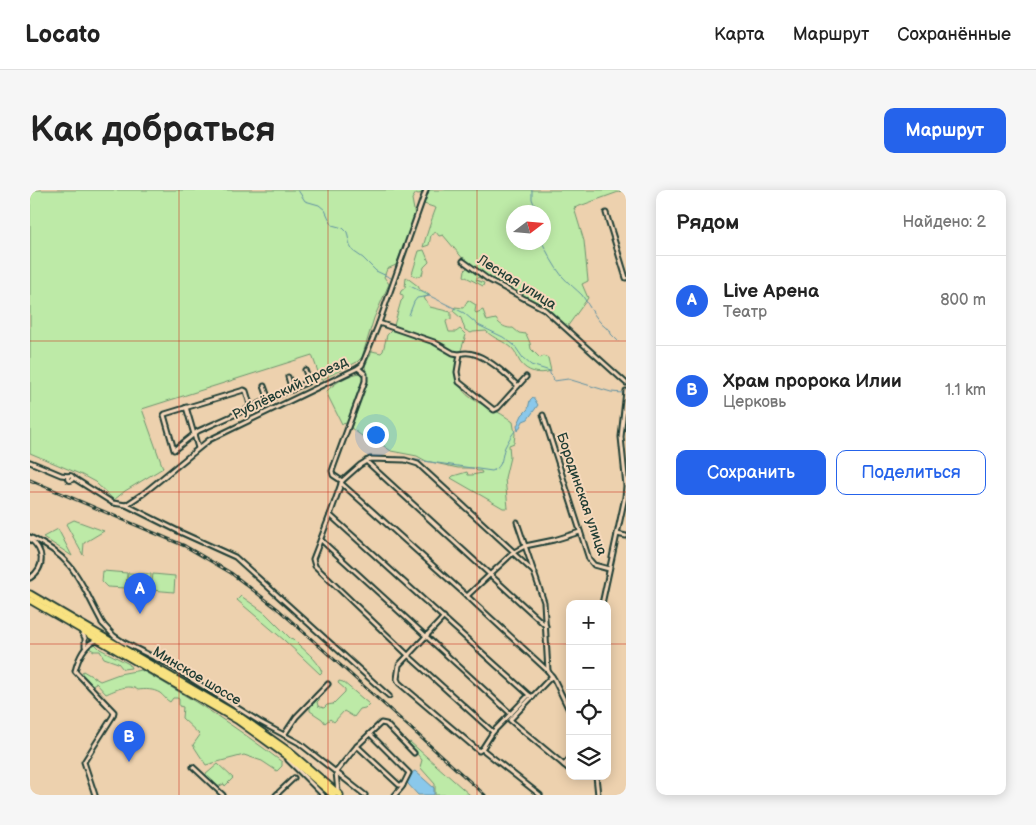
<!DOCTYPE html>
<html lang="ru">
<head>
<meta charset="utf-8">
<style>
	body { margin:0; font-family:"Balsamiq Sans",sans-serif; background:#f6f6f6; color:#222 }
	.controls { position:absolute; right:15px; bottom:15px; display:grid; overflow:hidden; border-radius:10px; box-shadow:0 2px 12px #0003 }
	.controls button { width:45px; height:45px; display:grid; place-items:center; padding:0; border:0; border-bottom:1px solid #e0e0e0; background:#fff; color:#222; font:25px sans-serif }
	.compass { position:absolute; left:476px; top:15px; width:45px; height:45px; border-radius:50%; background:#fff; box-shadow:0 2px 12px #0003; rotate:74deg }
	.you { position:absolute; left:345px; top:244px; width:18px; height:18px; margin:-12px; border:4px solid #fff; border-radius:50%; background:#1a73e8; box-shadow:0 0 0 8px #1a73e833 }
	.badge { display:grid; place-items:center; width:32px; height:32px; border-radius:50%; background:#2563eb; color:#fff; font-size:16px; font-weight:700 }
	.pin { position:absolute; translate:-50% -41px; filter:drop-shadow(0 1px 2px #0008) }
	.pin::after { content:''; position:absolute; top:26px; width:18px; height:15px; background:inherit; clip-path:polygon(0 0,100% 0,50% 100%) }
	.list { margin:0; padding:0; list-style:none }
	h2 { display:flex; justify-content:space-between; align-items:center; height:65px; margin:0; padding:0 20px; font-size:21px }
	h2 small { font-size:16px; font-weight:400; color:#767676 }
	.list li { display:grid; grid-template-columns:32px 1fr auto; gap:15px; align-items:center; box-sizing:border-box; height:90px; padding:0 20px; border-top:1px solid #e0e0e0 }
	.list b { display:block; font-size:19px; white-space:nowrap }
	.list p { margin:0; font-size:16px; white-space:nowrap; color:#767676 }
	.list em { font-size:16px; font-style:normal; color:#767676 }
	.actions { display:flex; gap:10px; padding:15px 20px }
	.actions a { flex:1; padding:11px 0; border:1px solid #2563eb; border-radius:10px; text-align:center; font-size:18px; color:#2563eb }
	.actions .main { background:#2563eb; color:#fff }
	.icon { flex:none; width:28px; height:28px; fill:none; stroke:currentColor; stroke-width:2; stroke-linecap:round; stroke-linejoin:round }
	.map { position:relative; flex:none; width:596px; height:605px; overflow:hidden; border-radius:10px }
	header { display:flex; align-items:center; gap:30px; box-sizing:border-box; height:70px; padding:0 25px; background:#fff; border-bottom:1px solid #e0e0e0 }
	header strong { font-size:24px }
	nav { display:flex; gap:28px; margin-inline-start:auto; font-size:18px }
	.intro { display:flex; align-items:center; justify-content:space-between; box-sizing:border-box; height:120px; padding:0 30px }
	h1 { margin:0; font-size:35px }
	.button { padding:12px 22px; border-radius:10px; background:#2563eb; color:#fff; font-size:18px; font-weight:700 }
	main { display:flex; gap:30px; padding:0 30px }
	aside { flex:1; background:#fff; border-radius:10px; box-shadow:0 2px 12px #0003 }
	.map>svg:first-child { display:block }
	.green { fill:#bdeaa7; stroke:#6e946e; fill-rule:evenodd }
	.water { fill:#8ac8eb; stroke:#5f90a2 }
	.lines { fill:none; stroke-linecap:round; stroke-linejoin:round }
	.stream { stroke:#5f90a2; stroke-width:1 }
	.minor-casing { stroke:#1f3d34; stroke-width:7 }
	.highway-casing { stroke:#1f3d34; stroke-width:9 }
	.minor { stroke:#f5d8bb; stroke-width:3 }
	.highway { stroke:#f8e281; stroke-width:5.5 }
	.rail-casing { stroke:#1f3d34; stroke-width:3 }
	.rail { stroke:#f5d8bb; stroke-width:1; stroke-dasharray:4; stroke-linecap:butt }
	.grid { fill:none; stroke:#c8321e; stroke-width:1; stroke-opacity:0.55 }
	.labels { text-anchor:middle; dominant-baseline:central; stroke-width:4; stroke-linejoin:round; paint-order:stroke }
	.street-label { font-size:14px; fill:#1f3d34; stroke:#f5d8bb }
</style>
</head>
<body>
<header>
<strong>Locato</strong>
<nav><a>Карта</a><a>Маршрут</a><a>Сохранённые</a></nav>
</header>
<div class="intro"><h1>Как добраться</h1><a class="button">Маршрут</a></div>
<main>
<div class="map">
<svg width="596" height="605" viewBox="0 0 596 605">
	<rect width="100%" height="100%" fill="#edd1ae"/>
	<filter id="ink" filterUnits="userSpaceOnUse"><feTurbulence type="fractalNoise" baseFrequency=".02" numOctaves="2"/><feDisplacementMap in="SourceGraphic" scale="10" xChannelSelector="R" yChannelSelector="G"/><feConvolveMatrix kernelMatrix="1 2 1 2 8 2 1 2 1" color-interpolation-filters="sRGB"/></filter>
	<g filter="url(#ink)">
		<!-- green -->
		<g class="green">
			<path d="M0,0H394L393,3L388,4L386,3L382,9L385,26L366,75L357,79L354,87L359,94L344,128L332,167L327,172L291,190L282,165L112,219L133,278L95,301L84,310L65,292L52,285L0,263Z"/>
			<path d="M398,0H594L544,18L554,51L558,91L552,94L558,108L537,137L512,115L509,114L460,89L435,71L413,45L409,46L406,42L401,45L399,55L393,57C397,43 401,31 406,18L394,14ZM483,22H514V52H483Z"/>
			<path d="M394,60L399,72L394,77L392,85L386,87L382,84L389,61Z"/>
			<path d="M438,77L452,87V89L448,87L446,90L454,93L453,96L434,86L435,80Z"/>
			<path d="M376,87L388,96L390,100L398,103L399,105L394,108L400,117L421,122V129L417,130L416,132L419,142H426L430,139L436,145L431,160L428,162C419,215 453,208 483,232L485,244L484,253L479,255L480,267L475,288L478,318H473L421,288L423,286L437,282L438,285H442L452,283L451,281H447L444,278H428L396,271L387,266L361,261L347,251L332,246L321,238L337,191L335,176L342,161L351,163L353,161L357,145L363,139L371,111L373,109V105L370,104L371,101L375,98Z"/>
			<path d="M438,110L446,115L445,122L446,123L453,120L457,131L466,129C469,135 477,139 483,138L489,143L496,144L500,153L501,159L510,168L514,166L518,168L521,181C509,185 497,182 490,172C487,167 486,162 482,158C474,151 464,149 456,141L443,142L441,143L435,140L431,128L423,121L425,117L433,118Z"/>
			<path d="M330,183L333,188L317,233L312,234L296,202C304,193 318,185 330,183Z"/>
			<path d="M44,330L74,341L54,353L53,365L36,334Z"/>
			<path d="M28,339L42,366L13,347Z"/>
			<path d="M73,381L97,383L96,398L77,397L72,392Z"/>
			<path d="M98,383L121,384L120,400L97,398Z"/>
			<path d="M123,384L145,386L144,402L121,400Z"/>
			<path d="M211,406L235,423L260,448L263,449C273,460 287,468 292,482L290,484L254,450L207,410Z"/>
			<path d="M64,453L70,459L99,474L101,478L93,479L88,473L74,468L70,461H64L59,458V456Z"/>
			<path d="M111,480C160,507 208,538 252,572V576L247,581L232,571L214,565L176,575L163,555L170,545L152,528L153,517L149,516V509L147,508H143L140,512C136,510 134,506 130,503C123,499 116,499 108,500C98,493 86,500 76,504L66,493L62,495L51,484L53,481L70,491L89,484Z"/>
			<path d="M309,491L313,492L339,514L335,518L330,519L324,527L314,521L304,532L300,529L295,533L292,529L280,521V514L290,505L289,510L287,512L288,516L294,518L297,515L303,514L315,502V499L308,493Z"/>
			<path d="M380,552L440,605H405V594L390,577L392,570L378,553Z"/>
			<path d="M188,574L203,588L195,596L194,594L187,597L175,585Z"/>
		</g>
		<!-- water -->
		<g class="water">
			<path d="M503,207L508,215L498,229L493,231L488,241L487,236L492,225L498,219L500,210Z"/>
			<path d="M385,581L404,598V605H388L378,594L377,591L381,583Z"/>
		</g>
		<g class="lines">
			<!-- stream -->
			<g class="stream">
				<path d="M268,0L275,11L289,15L295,20L302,35L313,38L317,42L320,56L323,61L333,68L346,81L361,88"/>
				<path d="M502,0V9L507,22"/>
				<path d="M512,52C518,64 524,76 532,86C538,93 547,100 552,105C559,115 569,136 580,140L581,144L588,151"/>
				<path d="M380,96L434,123L448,135L473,147L484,155L493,168L501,175L520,181V184L523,187L524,191L538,189L581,202L593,203"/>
				<path d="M379,125L384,112L387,108L400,106"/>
				<path d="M366,267L462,281C474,277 471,266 475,257C478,251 482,244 486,240"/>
			</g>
			<defs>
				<g id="minor">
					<path d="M576,23L596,88"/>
					<path d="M433,71L459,90L514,119L596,193"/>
					<path d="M349,133L404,152L423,163L429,164"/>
					<path d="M258,187L262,200"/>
					<path d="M234,196L239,210"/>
					<path d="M488,196C476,184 448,157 430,164L427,182L429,192L464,220L468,218L496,187"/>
					<path d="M156,217L168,258"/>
					<path d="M221,218L216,201L214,200L135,224L134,225L144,260L168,241L278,192L279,190L275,180"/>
					<path d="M513,225L559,369L564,375L579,379"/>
					<path d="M336,271L516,436"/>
					<path d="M0,272L31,285L39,286"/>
					<circle cx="40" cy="288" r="2.5"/>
					<path d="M42,287L83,313L96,315L152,343L205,367L359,506"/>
					<path d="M312,291L303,285L302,281L335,191V184L328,178"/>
					<path d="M311,293L437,406L518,481L524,489L540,522"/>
					<path d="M96,315L114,303L179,250L328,178L332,175L349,133L396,0"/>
					<path d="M300,325L499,505"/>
					<path d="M487,332L514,412L518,481"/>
					<path d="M587,344L596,346"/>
					<path d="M0,347C47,369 50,393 73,434"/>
					<path d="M0,349C14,360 16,377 0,388"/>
					<path d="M291,350L481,524"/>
					<path d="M483,363L505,383"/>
					<path d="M437,406L484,362L495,356L524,350L550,342"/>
					<path d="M572,414L595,307L596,296L591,247L596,201"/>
					<path d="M414,427L369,475L367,489L369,493L449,561L452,559L463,542L499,505L503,507"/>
					<path d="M72,433L84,446L93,452L139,475L230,532L269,553L335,605"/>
					<path d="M51,441L55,448V456"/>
					<path d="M522,486L480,530L540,580"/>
					<path d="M463,542L382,469L285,376L283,369L300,325L312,291L330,275L340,269L375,270L388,274L484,362"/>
					<path d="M340,544L379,583L372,597L365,605"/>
					<path d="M254,545L266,527L298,494"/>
					<path d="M327,556L369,595H373"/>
					<path d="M452,559L510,605"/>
					<path d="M258,570L293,605"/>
					<path d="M534,575L540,568"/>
					<path d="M163,577L193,605"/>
					<path d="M306,582L327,556L351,533L356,534L384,563"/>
					<path d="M306,582L308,602"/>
					<path d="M566,586L568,605"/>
					<path d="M65,605L54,572L83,526L84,522L45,481C48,469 55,452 68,450"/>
					<path d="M246,605L264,588"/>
				</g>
				<g id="highway">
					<path d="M0,404L209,526L260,562L310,605"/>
					<path d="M0,410L207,530L261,569L303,605"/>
				</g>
			</defs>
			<!-- minor casing -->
			<use href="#minor" class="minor-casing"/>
			<!-- highway casing -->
			<use href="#highway" class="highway-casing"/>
			<!-- minor -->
			<use href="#minor" class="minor"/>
			<!-- highway -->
			<use href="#highway" class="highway"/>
			<defs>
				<path id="rail" d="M0,290L155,356L201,383L249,420L455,605"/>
			</defs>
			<!-- rail casing -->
			<use href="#rail" class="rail-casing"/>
			<!-- rail -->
			<use href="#rail" class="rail"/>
		</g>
	</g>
	<!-- grid -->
	<path class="grid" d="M149,0V605M298,0V605M447,0V605M0,151H596M0,302H596M0,454H540M577,454H596"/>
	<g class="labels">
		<!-- street labels -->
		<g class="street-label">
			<text transform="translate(487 92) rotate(32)">Лесная улица</text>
			<text transform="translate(260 198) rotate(-26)">Рублёвский проезд</text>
			<text transform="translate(552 304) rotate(71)">Бородинская улица</text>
			<text transform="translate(167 486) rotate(31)">Минское шоссе</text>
		</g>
	</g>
</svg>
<div class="controls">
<button>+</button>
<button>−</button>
<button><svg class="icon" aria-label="locate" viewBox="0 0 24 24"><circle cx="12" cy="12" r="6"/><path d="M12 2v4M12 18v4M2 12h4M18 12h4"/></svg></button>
<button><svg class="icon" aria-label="layers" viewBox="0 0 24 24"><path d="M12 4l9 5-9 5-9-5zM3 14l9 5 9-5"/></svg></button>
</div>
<svg class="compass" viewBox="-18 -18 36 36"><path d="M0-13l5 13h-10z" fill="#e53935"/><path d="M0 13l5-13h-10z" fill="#767676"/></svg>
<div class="you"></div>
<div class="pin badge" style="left:110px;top:424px">A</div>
<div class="pin badge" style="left:99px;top:572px">B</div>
</div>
<aside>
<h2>Рядом<small>Найдено: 2</small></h2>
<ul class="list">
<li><span class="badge">A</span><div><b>Live Арена</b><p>Театр</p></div><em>800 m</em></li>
<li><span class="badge">B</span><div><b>Храм пророка Илии</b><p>Церковь</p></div><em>1.1 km</em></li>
</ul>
<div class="actions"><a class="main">Сохранить</a><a>Поделиться</a></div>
</aside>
</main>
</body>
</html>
